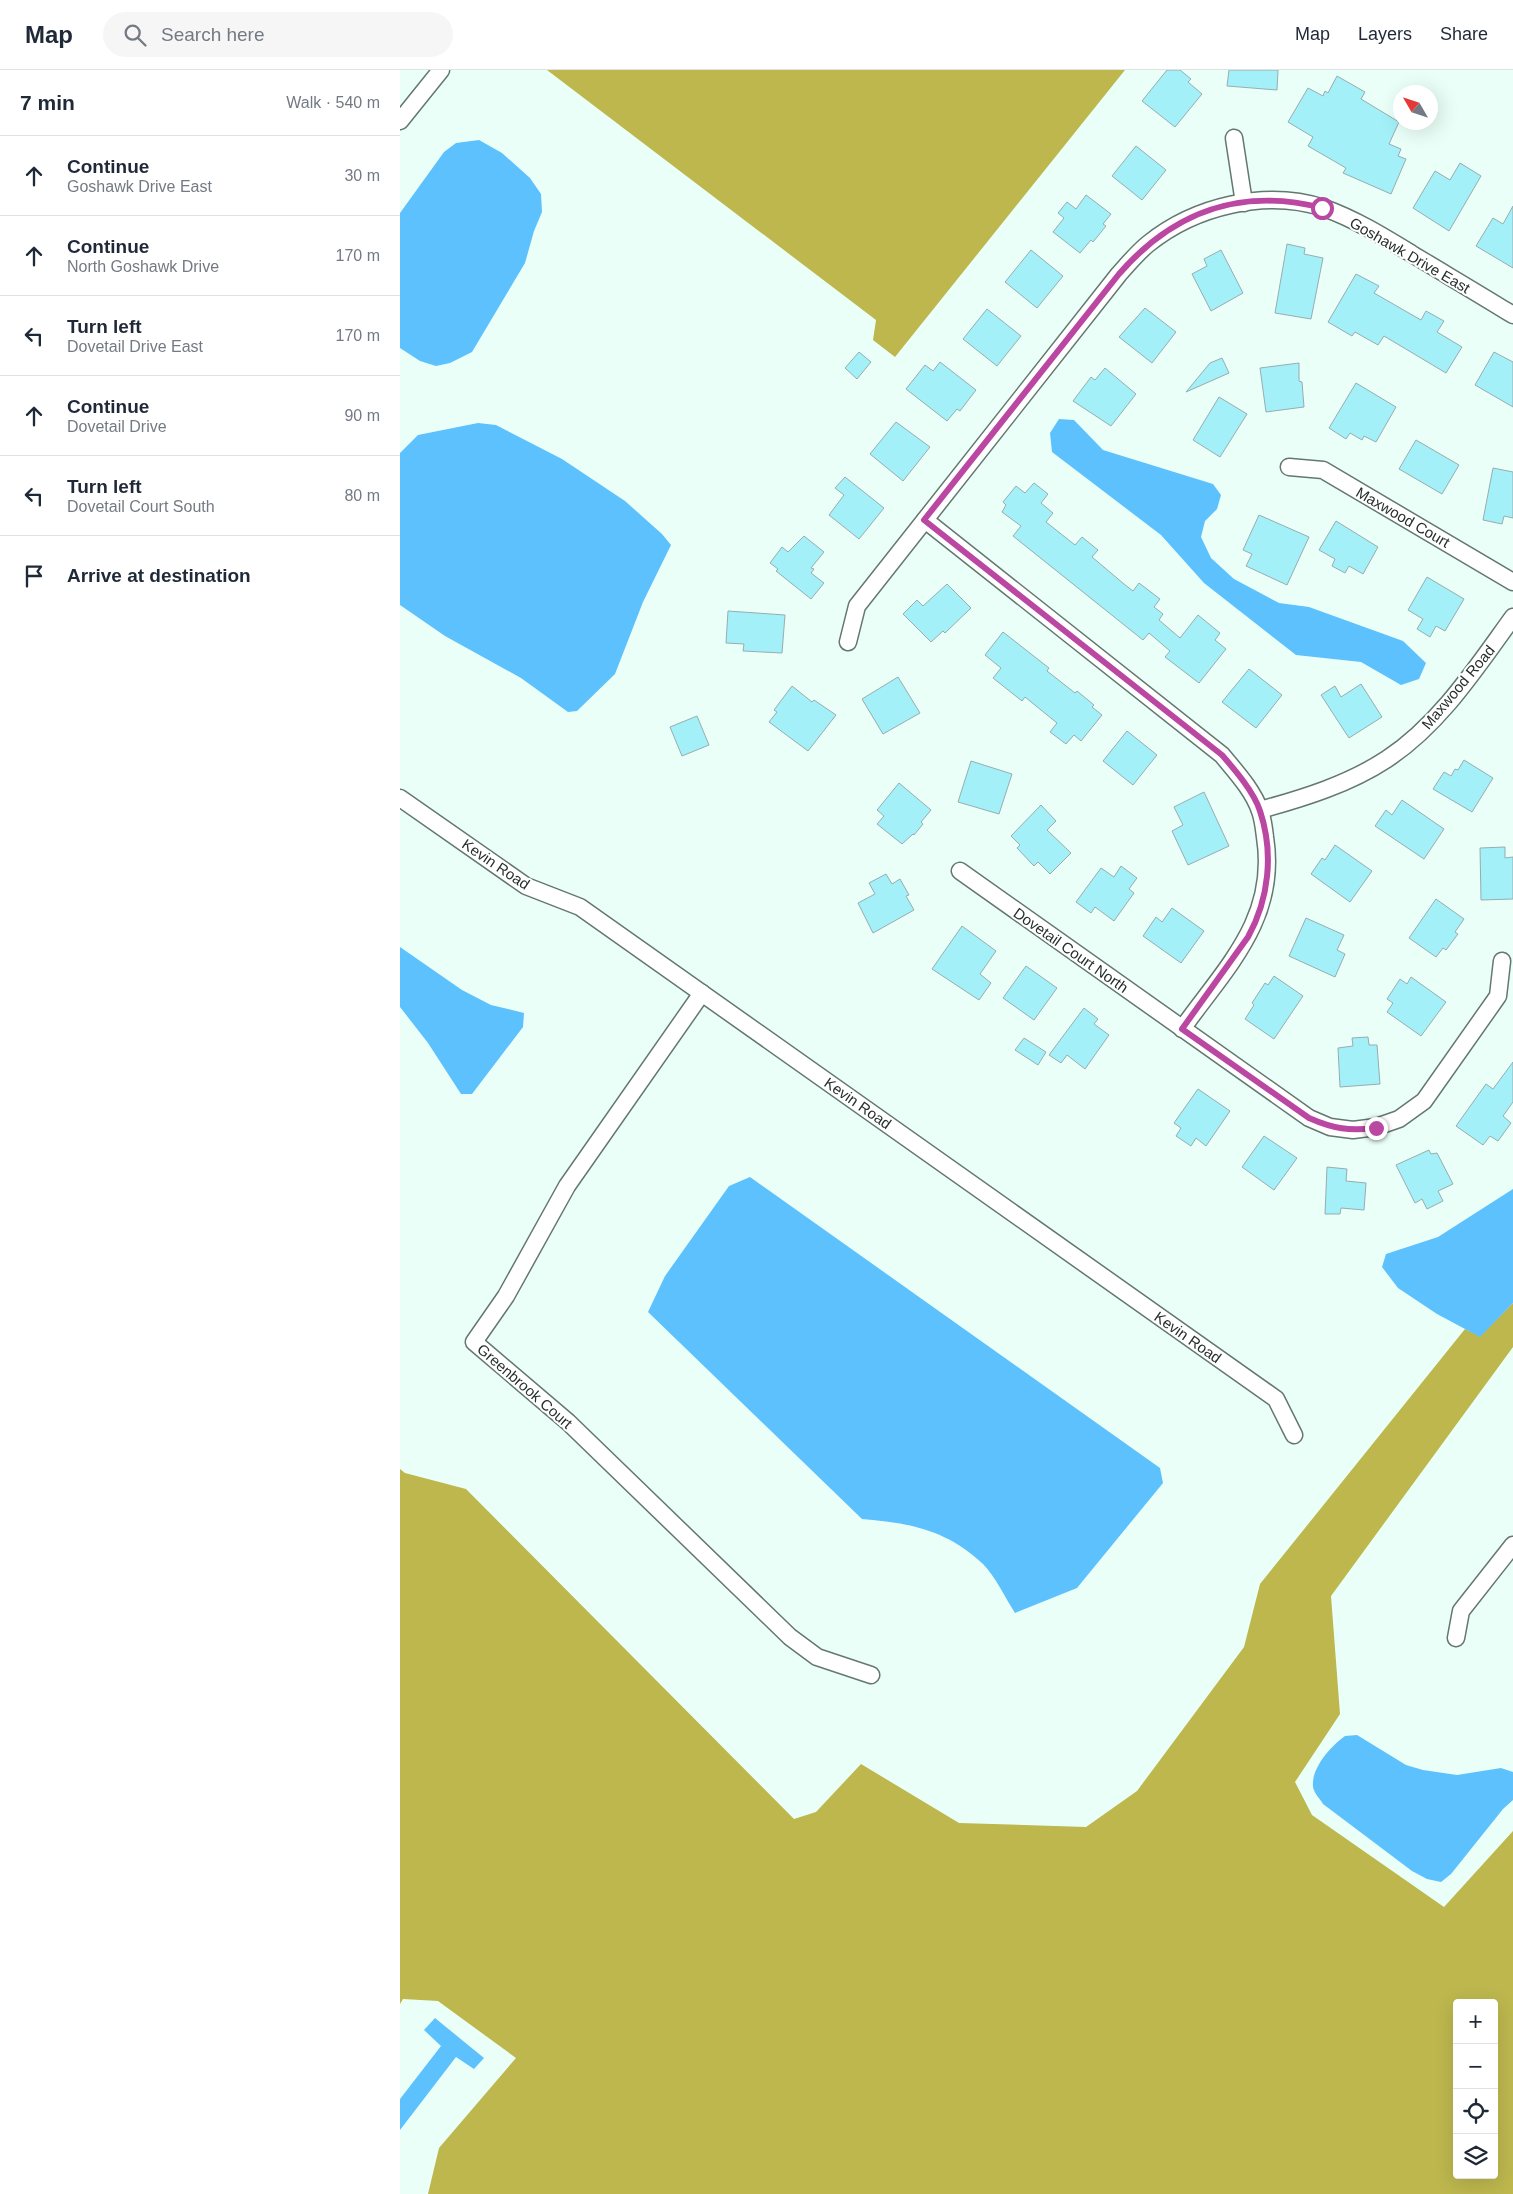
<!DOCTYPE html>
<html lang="en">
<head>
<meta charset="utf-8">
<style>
	body { margin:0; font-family:Helvetica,sans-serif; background:#f6f6f7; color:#1f2937 }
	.controls { position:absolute; right:15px; bottom:15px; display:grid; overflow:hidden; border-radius:5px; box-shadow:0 5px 20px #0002 }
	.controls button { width:45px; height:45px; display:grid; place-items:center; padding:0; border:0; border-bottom:1px solid #e0e1e3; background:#fff; color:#1f2937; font:25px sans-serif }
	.compass { position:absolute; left:993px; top:15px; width:45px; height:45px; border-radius:50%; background:#fff; box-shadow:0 5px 20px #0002; rotate:309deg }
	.stop { position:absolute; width:15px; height:15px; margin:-11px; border:4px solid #ba47a2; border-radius:50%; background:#fff }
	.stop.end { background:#ba47a2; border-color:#fff; box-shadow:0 1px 5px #0008 }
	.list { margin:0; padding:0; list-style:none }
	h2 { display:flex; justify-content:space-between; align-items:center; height:65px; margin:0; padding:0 20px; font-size:21px }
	h2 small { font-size:16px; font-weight:400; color:#747a83 }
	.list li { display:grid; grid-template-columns:32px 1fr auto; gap:15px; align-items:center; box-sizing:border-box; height:80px; padding:0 20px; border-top:1px solid #e0e1e3 }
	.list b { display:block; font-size:19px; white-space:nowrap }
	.list p { margin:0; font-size:16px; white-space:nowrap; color:#747a83 }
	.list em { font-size:16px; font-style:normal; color:#747a83 }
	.icon { flex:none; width:28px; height:28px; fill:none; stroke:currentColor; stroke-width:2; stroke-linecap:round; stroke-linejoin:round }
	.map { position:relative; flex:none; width:1113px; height:2124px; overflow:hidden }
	header { display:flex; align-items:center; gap:30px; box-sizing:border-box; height:70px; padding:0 25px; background:#fff; border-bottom:1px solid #e0e1e3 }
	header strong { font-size:24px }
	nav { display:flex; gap:28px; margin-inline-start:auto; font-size:18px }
	.search { width:350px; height:45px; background:#f6f6f7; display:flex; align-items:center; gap:12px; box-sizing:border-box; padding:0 18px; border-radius:28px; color:#747a83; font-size:19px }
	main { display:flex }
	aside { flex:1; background:#fff }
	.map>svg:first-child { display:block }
	.forest { fill:#bdb74e; fill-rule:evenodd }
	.water { fill:#5dc1fd }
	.building { fill:#a3f0f9; stroke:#97adb0 }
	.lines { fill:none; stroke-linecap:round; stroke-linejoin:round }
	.minor-casing { stroke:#647770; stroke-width:19 }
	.minor { stroke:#fff; stroke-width:16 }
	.route { stroke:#ba47a2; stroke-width:6 }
	.labels { text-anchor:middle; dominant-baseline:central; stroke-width:4; stroke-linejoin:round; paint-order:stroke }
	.street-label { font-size:15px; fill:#252e2b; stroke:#fff }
</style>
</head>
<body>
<header>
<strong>Map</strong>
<div class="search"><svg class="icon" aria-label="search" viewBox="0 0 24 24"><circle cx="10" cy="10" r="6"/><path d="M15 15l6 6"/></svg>Search here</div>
<nav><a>Map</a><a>Layers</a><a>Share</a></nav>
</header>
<main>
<aside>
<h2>7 min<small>Walk · 540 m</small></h2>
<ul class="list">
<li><svg class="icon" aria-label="ahead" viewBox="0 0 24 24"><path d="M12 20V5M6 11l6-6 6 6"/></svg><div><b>Continue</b><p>Goshawk Drive East</p></div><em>30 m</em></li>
<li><svg class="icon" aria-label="ahead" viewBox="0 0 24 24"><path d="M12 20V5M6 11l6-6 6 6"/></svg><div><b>Continue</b><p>North Goshawk Drive</p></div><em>170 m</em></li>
<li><svg class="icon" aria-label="left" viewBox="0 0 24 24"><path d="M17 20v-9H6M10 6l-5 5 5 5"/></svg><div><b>Turn left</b><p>Dovetail Drive East</p></div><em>170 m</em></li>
<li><svg class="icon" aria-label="ahead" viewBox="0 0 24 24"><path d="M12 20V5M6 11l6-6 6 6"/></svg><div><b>Continue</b><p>Dovetail Drive</p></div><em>90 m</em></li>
<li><svg class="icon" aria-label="left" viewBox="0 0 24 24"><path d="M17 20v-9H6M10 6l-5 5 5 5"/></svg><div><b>Turn left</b><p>Dovetail Court South</p></div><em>80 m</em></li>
<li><svg class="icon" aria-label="arrive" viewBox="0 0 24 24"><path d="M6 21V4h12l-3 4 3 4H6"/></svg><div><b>Arrive at destination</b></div></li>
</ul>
</aside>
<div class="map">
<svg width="1113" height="2124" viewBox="0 0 1113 2124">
	<rect width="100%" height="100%" fill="#eafff7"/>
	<!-- forest -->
	<g class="forest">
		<path d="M147,0H725L495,287L473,270L476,250Z"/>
		<path d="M1113,1233V1277L931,1526L940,1644L895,1712L912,1745L1044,1837L1113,1761V2124H28L39,2078L116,1988L38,1931L3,1929L0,1934V1399L5,1403L66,1419L394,1749L416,1742L461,1694L559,1753L686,1757L737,1721L844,1577L860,1514L1065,1259L1080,1266ZM1057,1933H1094V2105H1057Z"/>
	</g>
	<!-- water -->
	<g class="water">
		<path d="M79,70L102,83L130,108L141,124L142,142L134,161L125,193L72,282L50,293L36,296L20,291L0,278V143L44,82L56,73Z"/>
		<path d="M659,349L674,350L703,380L813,414L821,425L817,439L805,451L801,467L811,488L834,509L879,533L909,537L1003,571L1026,593L1019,609L1001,615L961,592L896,585L804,513L761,465L652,382L650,363Z"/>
		<path d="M78,353L96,355L162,389L225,431L262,464L271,475L243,532L215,604L177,641L168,642L121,608L45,566L0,535V383L18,365Z"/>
		<path d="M0,877L62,920L91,935L124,943L123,957L72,1024H61L28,973L0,937Z"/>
		<path d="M350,1107L760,1398L763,1413L677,1518L615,1543C606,1529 595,1506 583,1494C547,1460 510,1453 462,1449L248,1242L265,1206L329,1116Z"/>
		<path d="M1113,1119V1233L1080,1267L1037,1244L998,1218L982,1197L986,1184L1038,1167Z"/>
		<path d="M957,1665L1006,1695L1023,1700L1057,1705L1101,1698L1113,1702V1730L1103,1739L1051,1804L1041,1812L1027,1809L1012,1801L923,1734C920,1729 914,1723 913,1717C911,1698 931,1676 945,1666Z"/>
		<path d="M35,1948L84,1988L74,1999L56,1987L0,2060V2029L41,1976L24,1960Z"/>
	</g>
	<!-- building -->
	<g class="building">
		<path d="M767,0H780L791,9L788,12L802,24L775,57L742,31Z"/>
		<path d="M829,0H878L877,20L827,16Z"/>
		<path d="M937,6L965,22L961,29L999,52L989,74L1001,79L998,86L1006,89L991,124L943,103L946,98L908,76L913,67L888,52L908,18L923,26L925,21L928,23Z"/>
		<path d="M736,76L766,100L742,130L712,106Z"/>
		<path d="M1060,93L1081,106L1049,161L1013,138L1035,101L1050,110Z"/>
		<path d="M686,125L711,144L703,154L706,156L693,172L691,170L680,183L653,162L664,148L658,143L667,132L676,139Z"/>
		<path d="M1113,136V198L1076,176L1093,148L1103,154Z"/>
		<path d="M887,174L905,178L904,184L923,188L911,249L875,243Z"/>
		<path d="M631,180L663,206L637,238L605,212Z"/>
		<path d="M821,180L843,223L811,241L792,204L807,196L804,189Z"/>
		<path d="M956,204L979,216L974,223L1021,250L1026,241L1044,251L1037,262L1062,277L1046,303L984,266L978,275L955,262L952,266L928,252Z"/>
		<path d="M745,238L776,262L752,293L719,267Z"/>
		<path d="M587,239L621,266L597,296L563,269Z"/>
		<path d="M459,282L471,292L457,309L445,298Z"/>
		<path d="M1094,282L1113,292V337L1075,315Z"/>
		<path d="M822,288L829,303L786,322L810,293Z"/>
		<path d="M540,292L576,320L560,341L557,339L547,351L506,319L525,295L533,301Z"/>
		<path d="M899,293V311L902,312L904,337L866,342L860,298Z"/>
		<path d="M705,298L736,324L711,356L673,331L691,307L695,310Z"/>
		<path d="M956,313L996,337L976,372L964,366L962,370L950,363L946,369L929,358Z"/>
		<path d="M819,327L847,344L820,387L793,370Z"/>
		<path d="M496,352L530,377L503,411L470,384Z"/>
		<path d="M1016,370L1059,395L1042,424L999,399Z"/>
		<path d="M1093,398L1113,402V448L1104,446L1102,454L1083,450Z"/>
		<path d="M445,407L484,438L459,469L429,445L444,425L435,418Z"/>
		<path d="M634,413L648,424L641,433L653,443L646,452L675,475L682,467L698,480L692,487L724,514L733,521L739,513L760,529L754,537L763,544L759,550L780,568L798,545L820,563L815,570L826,579L799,613L765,587L770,581L749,563L743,570L613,466L621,456L602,442L606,435L603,432L616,416L625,423Z"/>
		<path d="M859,445L909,467L887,515L846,496L852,484L843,480Z"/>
		<path d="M936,451L978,477L963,504L949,496L945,503L932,496L935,489L919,480Z"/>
		<path d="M404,466L424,482L411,498L414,499L411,503L424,513L411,529L376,501L378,499L370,493L382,477L388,482Z"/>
		<path d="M1027,507L1064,529L1045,561L1036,556L1030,567L1017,559L1023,549L1008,540Z"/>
		<path d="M547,514L571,538L545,563L543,561L531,572L503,544L517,530L523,536Z"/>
		<path d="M328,541L385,545L382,583L343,581L344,574L326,573Z"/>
		<path d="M603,562L649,598L647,601L675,623L677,621L694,635L692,637L702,645L681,671L674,665L666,674L650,662L657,653L625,627L622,631L593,608L601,598L585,585Z"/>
		<path d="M849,599L882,625L856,658L822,632Z"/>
		<path d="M498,607L520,643L483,664L462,629Z"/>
		<path d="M961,614L982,647L949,668L921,625L935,616L941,627Z"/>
		<path d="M392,616L412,632L414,630L436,645L408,681L369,652L377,642L374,640Z"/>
		<path d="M297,646L309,675L282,686L270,657Z"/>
		<path d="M727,661L757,685L733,715L703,691Z"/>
		<path d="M1064,690L1093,708L1072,742L1033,719L1044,702L1051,706L1055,699L1058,700Z"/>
		<path d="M571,691L612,704L599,744L558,732Z"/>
		<path d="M499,713L531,740L521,752L523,754L514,765L513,764L502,774L477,754L484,746L477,740Z"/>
		<path d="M804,722L829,776L788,795L772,761L783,755L774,737Z"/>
		<path d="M1002,730L1044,759L1024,789L975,756L986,740L992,745Z"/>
		<path d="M641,735L656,751L647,760L671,783L650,804L638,792L634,796L617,778L620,775L611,766Z"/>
		<path d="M935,775L972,801L950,832L911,804L922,788L925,790Z"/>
		<path d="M1105,777V788L1113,787V829L1081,830L1080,778Z"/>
		<path d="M721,796L737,808L729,819L734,823L714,851L695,837L691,843L676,832L701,798L714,807Z"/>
		<path d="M486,804L492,814L500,809L509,825L506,826L514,840L473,863L458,833L475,824L469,813Z"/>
		<path d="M1036,829L1064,849L1055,862L1058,864L1046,880L1043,878L1036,887L1009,868Z"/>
		<path d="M772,838L804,861L781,893L743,866L756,847L762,852Z"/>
		<path d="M906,848L944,865L937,880L945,884L935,907L889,886Z"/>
		<path d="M562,856L596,881L580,904L591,913L579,930L532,899Z"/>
		<path d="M626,896L657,918L634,950L603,928Z"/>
		<path d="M874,906L903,926L874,969L845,949L854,935L852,933L865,913L868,915Z"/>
		<path d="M1011,907L1046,932L1021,966L987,942L993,933L987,929L1000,909L1007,914Z"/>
		<path d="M684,938L698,949L694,954L709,965L685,999L667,985L661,993L649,985Z"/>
		<path d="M968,967L969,975H977L980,1014L940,1017L938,978L953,976L952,968Z"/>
		<path d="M624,968L646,982L638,995L615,980Z"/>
		<path d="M1113,992V1032L1103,1046L1111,1053L1098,1071L1090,1066L1083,1075L1056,1056L1086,1014L1093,1019Z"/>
		<path d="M798,1019L830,1041L806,1076L796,1068L791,1076L776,1066L781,1058L774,1053Z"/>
		<path d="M864,1066L897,1088L874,1120L842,1097Z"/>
		<path d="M1029,1080L1031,1084L1037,1083L1053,1114L1038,1121L1043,1131L1027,1139L1022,1129L1015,1133L996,1095Z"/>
		<path d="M927,1097L947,1099L946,1111L966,1113L964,1140L941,1138L940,1144H925Z"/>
	</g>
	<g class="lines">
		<defs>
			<g id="minor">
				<path d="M0,51L41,0"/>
				<path d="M834,68L844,133"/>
				<path d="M889,397L923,400L1113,512"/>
				<path d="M525,450L822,685C835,701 853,720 860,741C863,749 864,759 865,767C878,849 826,897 782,959"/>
				<path d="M448,572L457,536L719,204C728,194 737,183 748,174C795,136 865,119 924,138C955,149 984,167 1012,184C1045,204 1079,224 1113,245"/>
				<path d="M0,728L126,816L180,837L876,1329L894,1365"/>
				<path d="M860,740C904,728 949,714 987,689C1040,654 1076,598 1113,547"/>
				<path d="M560,801L909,1048L930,1057L953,1060L976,1057L999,1049L1024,1031L1098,926L1102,891"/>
				<path d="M302,923L167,1116L106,1226L74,1272L168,1352L390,1567L417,1587L471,1605"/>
				<path d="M1056,1568L1061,1541L1113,1475"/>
			</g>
		</defs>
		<!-- minor casing -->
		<use href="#minor" class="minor-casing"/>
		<!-- minor -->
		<use href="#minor" class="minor"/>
	</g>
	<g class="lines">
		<!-- route -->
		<path class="route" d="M922,138C841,117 773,142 719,204L524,450L822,685C835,700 854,722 860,741C874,783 869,829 848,867L782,959L909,1048C934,1059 949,1061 976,1058"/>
	</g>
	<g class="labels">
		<!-- street labels -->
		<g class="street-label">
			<text transform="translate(1010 185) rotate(30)">Goshawk Drive East</text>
			<text transform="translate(1003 447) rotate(30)">Maxwood Court</text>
			<text transform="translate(1058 617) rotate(-50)">Maxwood Road</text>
			<text transform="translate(96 794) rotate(34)">Kevin Road</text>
			<text transform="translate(671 880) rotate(35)">Dovetail Court North</text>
			<text transform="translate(458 1033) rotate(35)">Kevin Road</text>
			<text transform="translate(788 1267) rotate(35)">Kevin Road</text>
			<text transform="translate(125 1316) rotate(41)">Greenbrook Court</text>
		</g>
	</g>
</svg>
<div class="controls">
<button>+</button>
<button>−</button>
<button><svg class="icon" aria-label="locate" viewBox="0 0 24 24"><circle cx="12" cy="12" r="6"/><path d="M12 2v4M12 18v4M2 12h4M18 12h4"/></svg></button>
<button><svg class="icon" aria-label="layers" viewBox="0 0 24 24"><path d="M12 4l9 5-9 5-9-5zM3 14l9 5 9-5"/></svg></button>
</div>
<svg class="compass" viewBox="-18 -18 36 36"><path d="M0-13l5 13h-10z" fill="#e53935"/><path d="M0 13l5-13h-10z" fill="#747a83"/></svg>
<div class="stop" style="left:922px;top:138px"></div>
<div class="stop end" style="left:976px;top:1058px"></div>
</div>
</main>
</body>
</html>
